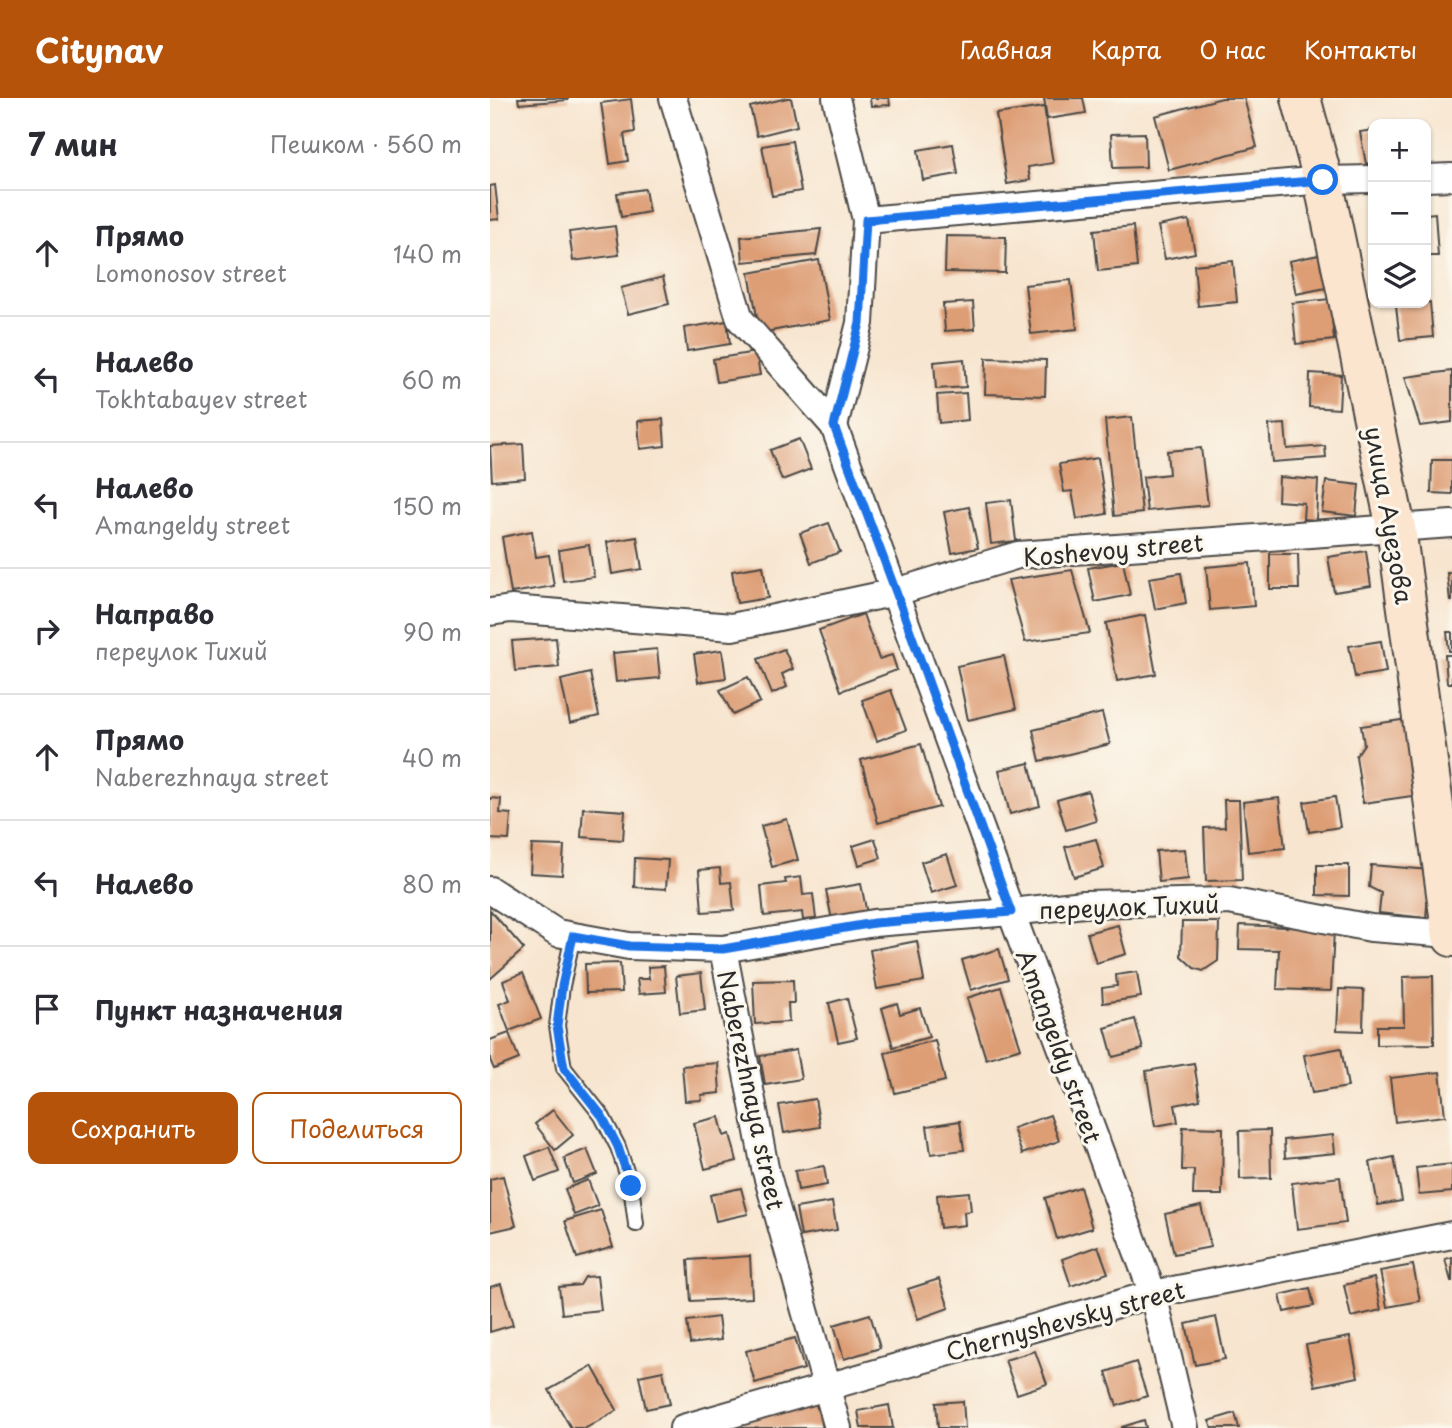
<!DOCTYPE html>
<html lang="ru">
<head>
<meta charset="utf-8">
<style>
	body { margin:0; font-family:"Playpen Sans",sans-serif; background:#f7f7f7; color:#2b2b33 }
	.controls { position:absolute; right:21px; top:21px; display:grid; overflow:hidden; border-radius:14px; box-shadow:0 2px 5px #0004 }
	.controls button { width:63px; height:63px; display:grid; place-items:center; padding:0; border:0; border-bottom:2px solid #e1e1e2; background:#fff; color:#2b2b33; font:35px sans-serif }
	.stop { position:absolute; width:21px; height:21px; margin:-16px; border:5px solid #1a73e8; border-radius:50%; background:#fff }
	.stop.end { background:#1a73e8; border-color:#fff; box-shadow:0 2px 7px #0008 }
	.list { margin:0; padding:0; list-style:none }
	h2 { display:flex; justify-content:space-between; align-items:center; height:91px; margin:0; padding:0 28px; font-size:30px }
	h2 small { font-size:23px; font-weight:400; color:#7c7c81 }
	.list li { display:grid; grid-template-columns:46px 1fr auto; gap:21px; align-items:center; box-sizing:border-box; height:126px; padding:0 28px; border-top:2px solid #e1e1e2 }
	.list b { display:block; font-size:26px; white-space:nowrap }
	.list p { margin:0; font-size:23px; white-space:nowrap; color:#7c7c81 }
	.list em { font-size:23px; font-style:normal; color:#7c7c81 }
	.actions { display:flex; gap:14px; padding:21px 28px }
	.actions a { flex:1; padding:16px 0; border:2px solid #b45309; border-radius:14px; text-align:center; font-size:24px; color:#b45309 }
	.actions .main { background:#b45309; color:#fff }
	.icon { flex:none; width:38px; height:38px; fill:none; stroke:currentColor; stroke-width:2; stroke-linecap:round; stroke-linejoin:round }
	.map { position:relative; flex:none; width:962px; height:1330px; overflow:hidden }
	header { display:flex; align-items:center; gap:42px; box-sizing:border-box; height:98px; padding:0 35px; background:#b45309; color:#fff }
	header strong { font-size:33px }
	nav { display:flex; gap:38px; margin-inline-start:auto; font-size:24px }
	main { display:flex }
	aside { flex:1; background:#fff }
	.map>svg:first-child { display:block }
	.building { fill:#dd9d74 }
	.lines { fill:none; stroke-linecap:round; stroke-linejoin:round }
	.lane-casing { stroke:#4a4744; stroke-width:18 }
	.street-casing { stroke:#4a4744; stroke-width:30 }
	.secondary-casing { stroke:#4a4744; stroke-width:42 }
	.lane { stroke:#fff; stroke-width:14 }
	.street { stroke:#fff; stroke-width:26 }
	.secondary { stroke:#fbe5cf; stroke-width:38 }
	.route { stroke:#1a73e8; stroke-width:9 }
	.labels { text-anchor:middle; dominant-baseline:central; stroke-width:6; stroke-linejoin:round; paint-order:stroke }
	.street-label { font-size:24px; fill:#2b2b2b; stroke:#fbf7ec }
</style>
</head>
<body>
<header>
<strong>Citynav</strong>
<nav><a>Главная</a><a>Карта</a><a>О нас</a><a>Контакты</a></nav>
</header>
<main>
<aside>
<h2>7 мин<small>Пешком · 560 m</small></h2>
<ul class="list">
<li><svg class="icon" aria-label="ahead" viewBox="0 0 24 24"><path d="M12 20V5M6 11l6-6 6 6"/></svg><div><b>Прямо</b><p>Lomonosov street</p></div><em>140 m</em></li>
<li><svg class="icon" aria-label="left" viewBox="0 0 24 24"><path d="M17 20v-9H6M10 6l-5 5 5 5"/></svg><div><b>Налево</b><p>Tokhtabayev street</p></div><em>60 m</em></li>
<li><svg class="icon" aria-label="left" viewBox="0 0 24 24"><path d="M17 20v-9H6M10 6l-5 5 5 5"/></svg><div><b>Налево</b><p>Amangeldy street</p></div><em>150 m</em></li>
<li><svg class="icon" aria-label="right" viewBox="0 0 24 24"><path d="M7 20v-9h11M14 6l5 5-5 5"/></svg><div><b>Направо</b><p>переулок Тихий</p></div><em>90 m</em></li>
<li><svg class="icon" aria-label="ahead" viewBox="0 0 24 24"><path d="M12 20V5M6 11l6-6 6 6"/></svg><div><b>Прямо</b><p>Naberezhnaya street</p></div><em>40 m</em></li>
<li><svg class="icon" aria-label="left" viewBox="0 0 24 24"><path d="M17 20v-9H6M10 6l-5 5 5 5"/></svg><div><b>Налево</b></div><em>80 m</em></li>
<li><svg class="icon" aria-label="arrive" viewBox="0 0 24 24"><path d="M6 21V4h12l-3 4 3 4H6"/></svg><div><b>Пункт назначения</b></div></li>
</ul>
<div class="actions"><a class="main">Сохранить</a><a>Поделиться</a></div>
</aside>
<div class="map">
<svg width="962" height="1330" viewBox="0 0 962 1330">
	<rect width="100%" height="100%" fill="#fbf7ec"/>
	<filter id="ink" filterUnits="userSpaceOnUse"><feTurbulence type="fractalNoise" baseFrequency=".0143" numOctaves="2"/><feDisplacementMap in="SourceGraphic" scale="14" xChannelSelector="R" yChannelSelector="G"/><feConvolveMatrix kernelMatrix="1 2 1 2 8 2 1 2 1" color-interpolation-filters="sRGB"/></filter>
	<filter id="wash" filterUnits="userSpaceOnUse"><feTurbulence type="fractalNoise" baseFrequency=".00686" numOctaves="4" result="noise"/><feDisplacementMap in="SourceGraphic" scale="28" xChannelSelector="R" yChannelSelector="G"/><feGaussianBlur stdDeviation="1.57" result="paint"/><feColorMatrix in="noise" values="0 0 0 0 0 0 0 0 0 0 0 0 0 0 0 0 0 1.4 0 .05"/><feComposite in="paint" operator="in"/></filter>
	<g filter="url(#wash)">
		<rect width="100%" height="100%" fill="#f7e5cf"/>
		<g id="blocks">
			<!-- building -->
			<g class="building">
				<path d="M28,0H78V2L29,6Z"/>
				<path d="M297,0H301L307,28L267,38L260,9Z"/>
				<path d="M380,0H399L400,7L381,8Z"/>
				<path d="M554,0H593L596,15L557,21Z"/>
				<path d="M732,0H754L767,49L679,72L665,18Z"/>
				<path d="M141,1L145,34L134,36L138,63L120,66L111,5Z"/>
				<path d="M554,9L563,65L538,69L540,82L517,86L506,16Z"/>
				<path d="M883,32V64L876,66L870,34Z"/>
				<path d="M655,35L656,69L623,70L621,36Z"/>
				<path d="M302,43L311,93L282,98L272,48Z"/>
				<path d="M463,46L468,76L433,82L428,52Z"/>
				<path d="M5,87L9,121L0,122V88Z"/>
				<path d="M155,91L159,114L131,119L127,95Z"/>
				<path d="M945,115L948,158H936V116Z"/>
				<path d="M699,122L705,155L675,161L668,128Z"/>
				<path d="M125,128L129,157L83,163L79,134Z"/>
				<path d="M643,128L647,169L608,173L604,132Z"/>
				<path d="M331,131L326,157L253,164L251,139Z"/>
				<path d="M456,138L516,139L515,175L455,174Z"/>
				<path d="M829,157L836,190L806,196L799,163Z"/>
				<path d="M329,162L340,222L270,235L259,175Z"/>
				<path d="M743,163L747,204L708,208L704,167Z"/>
				<path d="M173,179L179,206L138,216L131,190Z"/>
				<path d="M581,182L587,231L541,236L535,187Z"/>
				<path d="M840,201L844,242L806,246L802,205Z"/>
				<path d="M483,204L485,231L455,233L453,206Z"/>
				<path d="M940,204L943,239L910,242L906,208Z"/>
				<path d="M237,223L240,246L197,253L194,230Z"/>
				<path d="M266,254L270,277L227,284L223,261Z"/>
				<path d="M496,260L556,262L555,298L495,296Z"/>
				<path d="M474,261L476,289L446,291L444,264Z"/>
				<path d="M962,273V324L930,328L915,279Z"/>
				<path d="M820,275L851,277L849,311L819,309Z"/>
				<path d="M476,295L478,322L449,325L447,297Z"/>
				<path d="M642,319L652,415L624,418L615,322Z"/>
				<path d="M173,321L175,348L150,351L148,323Z"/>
				<path d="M795,326L797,351L835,348L836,360L782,364L779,327Z"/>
				<path d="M309,341L321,371L292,382L280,352Z"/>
				<path d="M33,346L35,380L2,383L0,348Z"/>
				<path d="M711,350L718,407L657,413L653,379L679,376L677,353Z"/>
				<path d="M608,360L617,416L587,421L582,393L574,394L569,366Z"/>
				<path d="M942,362H962V396L941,395Z"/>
				<path d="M789,379L828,382L826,422L813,421L814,405L788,403Z"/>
				<path d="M836,383L869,387L866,418L832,414Z"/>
				<path d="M521,402L526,443L501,446L496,405Z"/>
				<path d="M479,409L488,450L462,455L454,414Z"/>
				<path d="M339,425L350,454L321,465L310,435Z"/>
				<path d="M42,433L46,459L59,457L64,488L21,495L12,439Z"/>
				<path d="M147,439L152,471L122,476L117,444Z"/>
				<path d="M99,447L104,479L73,483L69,452Z"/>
				<path d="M876,453L881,488L844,494L838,459Z"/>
				<path d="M780,456H808L809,491H780Z"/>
				<path d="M633,464L640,497L605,504L598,470Z"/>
				<path d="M760,465L764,508L720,512L716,469Z"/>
				<path d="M273,468L278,500L247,505L242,473Z"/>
				<path d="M582,472L600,535L535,544L518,482Z"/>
				<path d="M691,475L696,505L665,511L659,480Z"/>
				<path d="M957,475H962V503H960Z"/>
				<path d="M373,516L389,561L402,557L407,572L351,593L329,532Z"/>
				<path d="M655,517L666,576L627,583L616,525Z"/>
				<path d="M957,534H962V553H959Z"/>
				<path d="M66,540L69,569L25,573L22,543Z"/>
				<path d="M891,543L896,574L865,579L859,548Z"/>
				<path d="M167,551L170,580L126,584L123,555Z"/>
				<path d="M294,551L303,571L292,576L297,589L282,596L268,561Z"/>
				<path d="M232,552L236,580L208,584L204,556Z"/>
				<path d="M955,557H962V585H957Z"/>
				<path d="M514,558L526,611L478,622L467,568Z"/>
				<path d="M100,575L109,618L80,625L71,582Z"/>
				<path d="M258,579L270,604L243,617L230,592Z"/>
				<path d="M401,592L416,632L387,643L372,602Z"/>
				<path d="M612,615L620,646L550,663L543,632Z"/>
				<path d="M918,621L929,697L873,705L866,658L874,646L871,628Z"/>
				<path d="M431,646L449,709L388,725L371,662Z"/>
				<path d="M539,665L550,708L520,716L509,672Z"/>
				<path d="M598,693L606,723L576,732L567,702Z"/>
				<path d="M845,699L850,729L819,734L814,704Z"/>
				<path d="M0,700L11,701L10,715L21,716L19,742L0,741Z"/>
				<path d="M789,700L795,750L758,754L753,704Z"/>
				<path d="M734,702H749L752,782L716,783L714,730L735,729Z"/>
				<path d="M93,710L135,713L133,742L91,739Z"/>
				<path d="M297,721L308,762L282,769L271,728Z"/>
				<path d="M385,741L391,760L369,767L363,748Z"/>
				<path d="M606,741L614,770L584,779L575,749Z"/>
				<path d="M42,747L74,748L72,777L40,775Z"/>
				<path d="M695,751L698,781L669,784L666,753Z"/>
				<path d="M457,756L467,787L441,795L431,764Z"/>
				<path d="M145,760L178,762L176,791L144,789Z"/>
				<path d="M827,767H859V798L827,797Z"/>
				<path d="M881,767L940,772L936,820L889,815L891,795L879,789Z"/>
				<path d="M230,770L231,785L241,784L244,812L212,814L209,772Z"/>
				<path d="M311,779L313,797L323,796L326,821L313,822L312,814L274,818L271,788L296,785L295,781Z"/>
				<path d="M371,786L377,816L342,822L336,792Z"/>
				<path d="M0,812L34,851L0,881Z"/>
				<path d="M692,824H729L728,863L713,873L704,870L691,858Z"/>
				<path d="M628,827L636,856L606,865L597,835Z"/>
				<path d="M750,827L844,831L841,893L787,891L789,852L749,851Z"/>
				<path d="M427,843L434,883L387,891L380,852Z"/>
				<path d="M509,851L518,881L481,892L472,862Z"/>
				<path d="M130,865L132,894L96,895L95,866Z"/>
				<path d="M174,868L176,894L149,896L147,881H159L158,869Z"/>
				<path d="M647,874L651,899L613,905L612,890L627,888L626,877Z"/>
				<path d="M33,875L51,921L19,933L9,906L20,902L13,883Z"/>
				<path d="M211,875L215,912L190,915L186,878Z"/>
				<path d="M943,878L944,946L887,947V928H914L913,879Z"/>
				<path d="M303,882L304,905H298L299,924L265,926L263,883Z"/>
				<path d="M511,889L531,950L496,961L477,900Z"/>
				<path d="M849,891L874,892L873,933L847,932Z"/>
				<path d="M357,900L367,940L348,944L339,905Z"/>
				<path d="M407,905L410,916L430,910L439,939L403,949L392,910Z"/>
				<path d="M645,921L653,951L623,959L615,930Z"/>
				<path d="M19,935L29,961L4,971L0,962V942Z"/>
				<path d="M445,942L455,983L405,995L395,955Z"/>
				<path d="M851,950L858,989L822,995L814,957Z"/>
				<path d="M306,952L311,981L275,987L270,958Z"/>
				<path d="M228,965L230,995L211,997L212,1002L195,1003L192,968Z"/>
				<path d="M704,965L710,1002L685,1007L688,1024L665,1028L656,973Z"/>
				<path d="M950,974L955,1018L905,1024L900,980Z"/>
				<path d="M325,1001L330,1029L294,1035L289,1007Z"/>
				<path d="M63,1012L83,1037L65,1052L45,1026Z"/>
				<path d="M560,1017L569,1043L532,1056L523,1030Z"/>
				<path d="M229,1019L234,1038L240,1036L247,1063L215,1071L204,1025Z"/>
				<path d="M470,1023L474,1052L441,1056L437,1028Z"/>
				<path d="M693,1029L733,1030L732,1097H703L704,1072H692Z"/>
				<path d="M780,1032L781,1080L750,1081L749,1033Z"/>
				<path d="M843,1037L845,1055L795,1060L794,1042Z"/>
				<path d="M59,1049L69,1074L45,1083L36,1058Z"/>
				<path d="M97,1051L107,1076L83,1085L74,1060Z"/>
				<path d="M904,1059L912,1103L888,1107L880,1064Z"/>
				<path d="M962,1066V1094L929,1097L926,1070Z"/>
				<path d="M334,1068L337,1087L308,1092L305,1073Z"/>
				<path d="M13,1078L26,1128L0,1134V1081Z"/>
				<path d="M850,1079L856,1125L807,1131L802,1085Z"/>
				<path d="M98,1082L108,1108L84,1117L75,1091Z"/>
				<path d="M590,1089L602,1130L567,1141L555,1100Z"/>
				<path d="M251,1090L258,1116L226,1123L220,1097Z"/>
				<path d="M479,1094L481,1113L474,1114L475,1127L450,1130L447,1097Z"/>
				<path d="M342,1104L347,1132L311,1138L306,1110Z"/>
				<path d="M711,1108L721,1149L684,1156L675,1116Z"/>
				<path d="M111,1112L123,1149L87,1160L75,1123Z"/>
				<path d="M608,1148L618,1175L581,1188L572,1161Z"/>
				<path d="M260,1158L262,1200L201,1203L198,1162Z"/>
				<path d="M962,1159V1183H961L955,1161Z"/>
				<path d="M923,1167L930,1203L897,1209L890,1173Z"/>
				<path d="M107,1178L111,1212L72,1216L69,1189L90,1187L95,1179Z"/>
				<path d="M884,1180L891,1212L861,1219L854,1187Z"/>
				<path d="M449,1181L459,1210L428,1221L418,1191Z"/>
				<path d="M11,1186L23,1227L0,1234V1189Z"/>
				<path d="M820,1190L824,1208L794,1214L790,1197Z"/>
				<path d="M380,1216L390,1250L354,1261L344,1227Z"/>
				<path d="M228,1219L231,1242L200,1246L197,1223Z"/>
				<path d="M726,1219L735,1261L705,1267L696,1226Z"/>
				<path d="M860,1239L868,1279L825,1288L816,1247Z"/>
				<path d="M305,1240L314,1271L265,1285L256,1253Z"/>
				<path d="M545,1253L557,1286L527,1296L515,1262Z"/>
				<path d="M646,1264L657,1298L627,1308L616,1274Z"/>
				<path d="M102,1268L127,1312L96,1330H81L59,1292Z"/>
				<path d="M173,1273L180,1306L156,1311L149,1278Z"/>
				<path d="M323,1297L333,1330H242L240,1323Z"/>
				<path d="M473,1303L475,1330H448L446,1305Z"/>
				<path d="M399,1307L403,1330H371L368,1313Z"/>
				<path d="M745,1315L749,1330H722L719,1323Z"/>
				<path d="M654,1322L656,1330H632V1329Z"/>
			</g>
		</g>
	</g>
	<g filter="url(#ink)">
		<use href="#blocks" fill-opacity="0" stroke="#4a4744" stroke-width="2"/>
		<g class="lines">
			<defs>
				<path id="lane" d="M83,838L72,888L67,928L74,970L112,1018L128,1049L141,1088L146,1126"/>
				<g id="street">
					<path d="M183,0L250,221L344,328L521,814L663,1196L695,1330"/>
					<path d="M936,80L962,79"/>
					<path d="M376,122L833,82L883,81"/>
					<path d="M344,328L370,225L376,122L346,0"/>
					<path d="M0,514L21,511L242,529L406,494L528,457L962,426"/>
					<path d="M0,792L67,835L139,848L233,851L384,825L521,814L594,806L739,803L881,830L961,836"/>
					<path d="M233,851L275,1070L348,1330"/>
					<path d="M193,1330L663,1196L962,1137"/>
				</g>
				<path id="secondary" d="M811,0L833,82L906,430L962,839"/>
			</defs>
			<!-- lane casing -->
			<use href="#lane" class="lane-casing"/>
			<!-- street casing -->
			<use href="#street" class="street-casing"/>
			<!-- secondary casing -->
			<use href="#secondary" class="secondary-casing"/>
			<!-- lane -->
			<use href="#lane" class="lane"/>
			<!-- street -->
			<use href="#street" class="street"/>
			<!-- secondary -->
			<use href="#secondary" class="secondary"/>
		</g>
	</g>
	<g class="lines" filter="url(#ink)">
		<!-- route -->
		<path class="route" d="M141,1088L128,1049L112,1018L74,970L67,928L72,888L83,838L139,848L233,851L384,825L521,814L406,494L344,328L370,225L376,122L833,82"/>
	</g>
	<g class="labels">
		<!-- street labels -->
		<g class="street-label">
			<text transform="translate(900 417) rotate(80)">улица Ауезова</text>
			<text transform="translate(623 451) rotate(-5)">Koshevoy street</text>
			<text transform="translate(639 808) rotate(-2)">переулок Тихий</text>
			<text transform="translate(570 948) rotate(70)">Amangeldy street</text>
			<text transform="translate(262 992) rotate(78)">Naberezhnaya street</text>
			<text transform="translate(575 1222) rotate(-15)">Chernyshevsky street</text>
		</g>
	</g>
</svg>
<div class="controls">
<button>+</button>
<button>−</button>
<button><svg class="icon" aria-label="layers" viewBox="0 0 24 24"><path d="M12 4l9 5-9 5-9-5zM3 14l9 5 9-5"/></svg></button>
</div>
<div class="stop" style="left:833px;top:82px"></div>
<div class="stop end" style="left:141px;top:1088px"></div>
</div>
</main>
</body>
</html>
